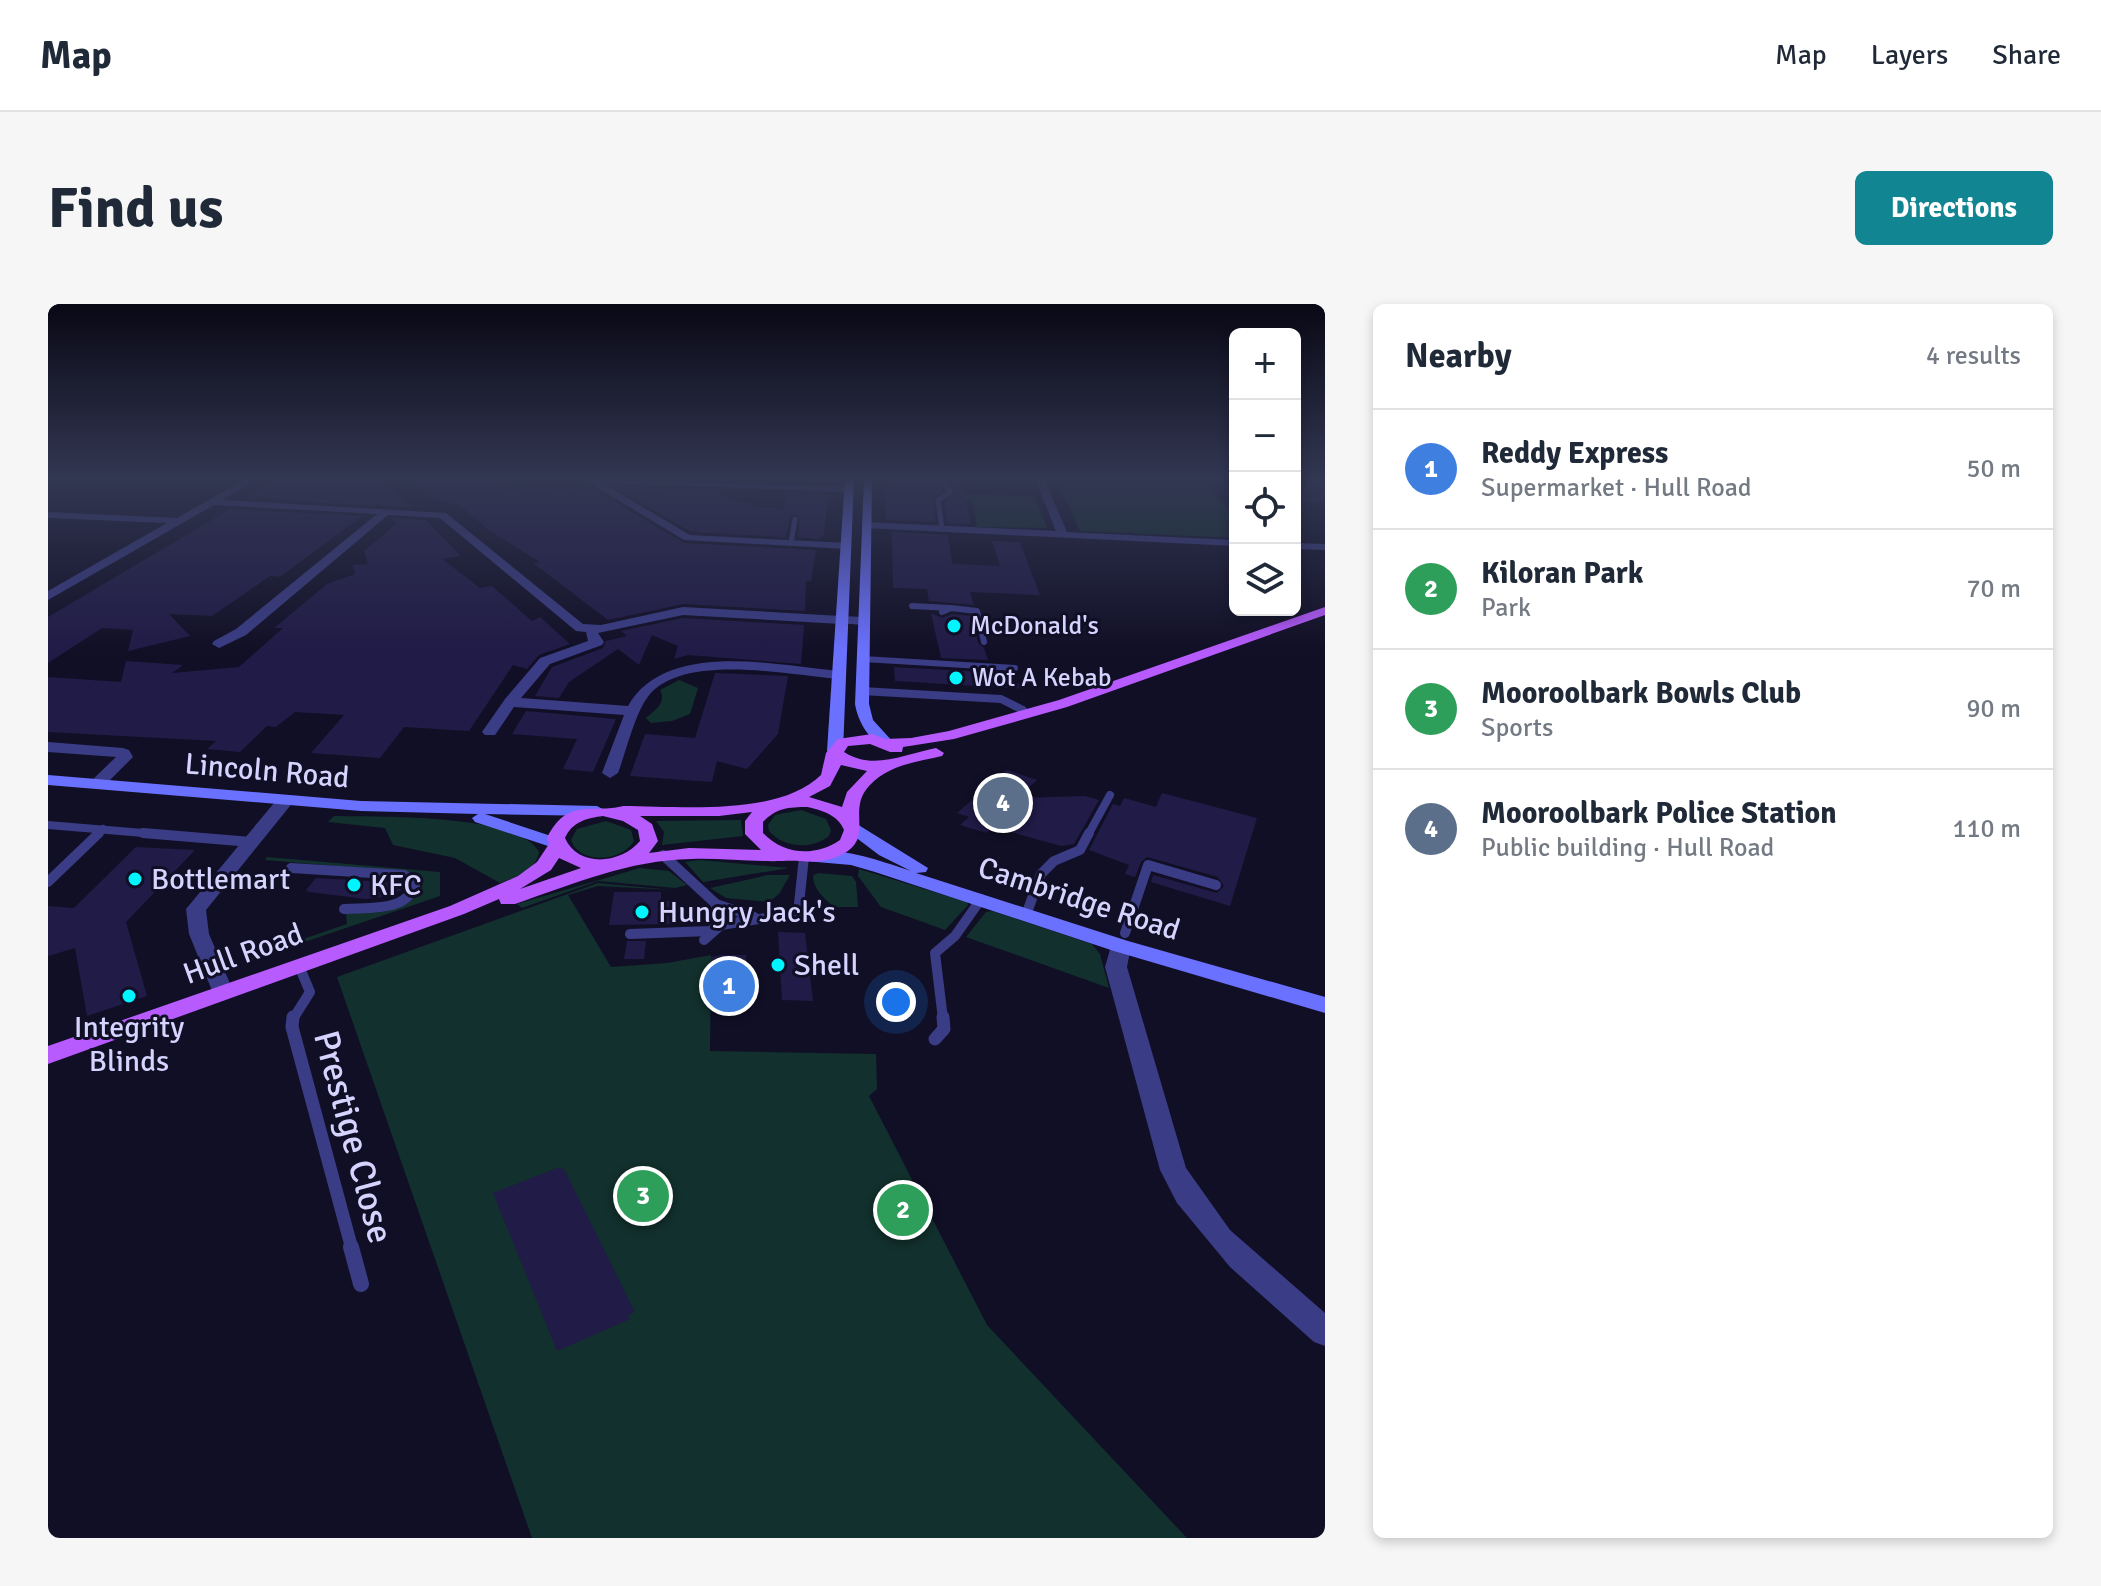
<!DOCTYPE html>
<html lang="en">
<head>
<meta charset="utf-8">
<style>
	body { margin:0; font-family:Signika,sans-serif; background:#f6f6f7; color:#1f2937 }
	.controls { position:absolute; right:24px; top:24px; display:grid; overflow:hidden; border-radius:12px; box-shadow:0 4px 12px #0003 }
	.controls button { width:72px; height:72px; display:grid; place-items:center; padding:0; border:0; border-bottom:2px solid #e0e1e3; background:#fff; color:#1f2937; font:40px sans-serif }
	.you { position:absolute; left:848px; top:698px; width:28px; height:28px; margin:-20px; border:6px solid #fff; border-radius:50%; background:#1a73e8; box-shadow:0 0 0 12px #1a73e833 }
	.badge { display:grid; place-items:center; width:52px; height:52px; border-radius:50%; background:#118591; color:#fff; font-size:26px; font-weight:700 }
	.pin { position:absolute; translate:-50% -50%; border:4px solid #fff; box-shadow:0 2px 8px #0006 }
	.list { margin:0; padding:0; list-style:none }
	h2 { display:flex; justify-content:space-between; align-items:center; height:104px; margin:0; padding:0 32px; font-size:34px }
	h2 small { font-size:26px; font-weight:400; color:#747a83 }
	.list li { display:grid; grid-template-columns:52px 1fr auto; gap:24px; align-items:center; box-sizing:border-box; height:120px; padding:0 32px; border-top:2px solid #e0e1e3 }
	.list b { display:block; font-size:30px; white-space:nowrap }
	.list p { margin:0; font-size:26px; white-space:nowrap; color:#747a83 }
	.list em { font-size:26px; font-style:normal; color:#747a83 }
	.icon { flex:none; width:44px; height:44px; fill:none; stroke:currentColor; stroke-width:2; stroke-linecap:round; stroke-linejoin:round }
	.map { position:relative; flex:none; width:1277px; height:1234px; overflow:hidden; border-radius:12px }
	header { display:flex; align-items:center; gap:48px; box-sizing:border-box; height:112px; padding:0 40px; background:#fff; border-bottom:2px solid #e0e1e3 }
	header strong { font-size:38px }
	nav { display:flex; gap:44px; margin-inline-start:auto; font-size:28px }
	.intro { display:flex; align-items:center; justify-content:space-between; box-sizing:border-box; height:192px; padding:0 48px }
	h1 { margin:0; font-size:56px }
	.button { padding:20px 36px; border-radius:12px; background:#118591; color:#fff; font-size:28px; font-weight:700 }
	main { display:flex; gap:48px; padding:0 48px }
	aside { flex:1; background:#fff; border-radius:12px; box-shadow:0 4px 12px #0003 }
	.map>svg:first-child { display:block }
	.green { fill:#12302d }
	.building { fill:#211b47 }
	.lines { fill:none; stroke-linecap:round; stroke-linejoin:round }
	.service-far5 { stroke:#3a3c85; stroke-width:5 }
	.service-far4 { stroke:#3a3c85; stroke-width:6 }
	.service-far3 { stroke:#3a3c85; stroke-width:8 }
	.service-far2 { stroke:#3a3c85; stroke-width:10 }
	.service-far1 { stroke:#3a3c85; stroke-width:13 }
	.service { stroke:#3a3c85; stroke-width:16 }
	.minor { fill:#3a3c85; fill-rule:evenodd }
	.tertiary { fill:#3a3c85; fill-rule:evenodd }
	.secondary { fill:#6b71ff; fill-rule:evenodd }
	.primary { fill:#b75bff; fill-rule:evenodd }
	.poi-dot { fill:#00f6ff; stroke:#110f26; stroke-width:3 }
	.labels { text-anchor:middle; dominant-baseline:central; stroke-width:6; stroke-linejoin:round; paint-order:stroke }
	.far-poi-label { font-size:26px; fill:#d6d4ff; stroke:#110f26; text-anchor:start }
	.street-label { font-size:30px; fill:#d6d4ff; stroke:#110f26 }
	.poi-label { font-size:30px; fill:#d6d4ff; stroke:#110f26; text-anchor:start }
	.near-street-label { font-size:36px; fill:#d6d4ff; stroke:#110f26 }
</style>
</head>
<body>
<header>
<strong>Map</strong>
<nav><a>Map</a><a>Layers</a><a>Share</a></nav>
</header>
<div class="intro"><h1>Find us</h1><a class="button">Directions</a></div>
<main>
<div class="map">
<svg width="1277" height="1234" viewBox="0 0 1277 1234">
	<rect width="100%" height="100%" fill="#110f26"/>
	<!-- green -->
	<g class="green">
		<path d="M1045,175H1168L1169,179L1159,180L1187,213V234L1032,227L1010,177L1042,181Z"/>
		<path d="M907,190L987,192L999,224L929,223L924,198L908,197Z"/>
		<path d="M631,376L650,384L642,410L624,417L603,419L598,414C606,407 619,399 612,386Z"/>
		<path d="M753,506L778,515L783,526L781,532C763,546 736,544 721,527L720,521L727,511Z"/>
		<path d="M286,512C327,513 471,509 491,548C488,567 468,573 452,579L407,554L345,541L337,524L280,518Z"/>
		<path d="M693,516L695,532L614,541L616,528L608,517Z"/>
		<path d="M558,517L583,526L586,537C574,558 531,561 523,536L529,525Z"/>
		<path d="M219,553L392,568V592L198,658L192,643L197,642L202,653L299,620L298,609C324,606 365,610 375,580L372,572L360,568L217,556Z"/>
		<path d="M651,556L741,564L655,578L637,558Z"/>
		<path d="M592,564L621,567L639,581L627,584L550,577L474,604L469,600Z"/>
		<path d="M811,565L919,598L920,601L897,626L833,603L810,572Z"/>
		<path d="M771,569L804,572L808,578L810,603H786C776,594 765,585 765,571Z"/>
		<path d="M720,571H742L731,590L721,598L678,594L662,584Z"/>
		<path d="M550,579L625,586L550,582L520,591L563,663L619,659L663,651L662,747L828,750L829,785L821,792L939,1021L1139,1234H484L289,673Z"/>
		<path d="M944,607L1044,640L1052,650L1061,684L918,633L938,608Z"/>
	</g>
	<!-- building -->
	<g class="building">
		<path d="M227,175H332L364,204L334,202L331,199L327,202L199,194Z"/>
		<path d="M357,175L465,178L456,187L499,181L507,187L527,183L538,189L550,188L636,239L768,246L763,277H758L757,307L635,300L560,316L485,259L492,258L442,227L411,201L392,197Z"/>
		<path d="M836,175H888L895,187L885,194L888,218L838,216Z"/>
		<path d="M900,175H913L923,220L899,219L896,199L908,188Z"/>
		<path d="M1247,175H1277V199L1247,198Z"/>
		<path d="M582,183L628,185L632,188L663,186L688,198H702L706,203L736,205L739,189L780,190L776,231L770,235L750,233L752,215L747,210L742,213L738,233L643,228L570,185Z"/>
		<path d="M182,205L314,212L232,273L222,272L164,312L121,310L142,332L80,347L85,326L54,324L0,359V313Z"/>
		<path d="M344,214L378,216L413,252L394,255L432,284L444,282L484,317L492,313L522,340L491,351L479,365L465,361L421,427L356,423L332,454L263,449L296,411L247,408L228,423L219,422L192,448L159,445L168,437L0,428V373L73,378L78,357L135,361L124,369L191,363L235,324H226L279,280L307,270L305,261L320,260L316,247L348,220Z"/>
		<path d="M844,228L900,231L904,260L952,262L944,237L972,238L992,291L922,288L926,301L881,297L879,285L845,284Z"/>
		<path d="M883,309L894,314L904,310L924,312L930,339L936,344L940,356L893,354Z"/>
		<path d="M635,314L756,321L753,360L640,351L626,355L630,342L604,331L591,361L570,345L521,378L511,394L487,392L504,363L555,344L558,337L579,332L573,327Z"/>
		<path d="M846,363L954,369L979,385L847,377Z"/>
		<path d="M667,369L740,372L730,430L699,465L669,457L664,478L582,472L597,430L647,434Z"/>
		<path d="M478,407L568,415L545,468L515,465L529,435L464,430Z"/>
		<path d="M959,466L989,476L969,494L1037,492L1051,496L1026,540L1013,542L945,523L939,529L912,521L921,513L909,509Z"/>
		<path d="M1114,489L1209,514L1182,602L1103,578L1105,571L1169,589L1176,582L1170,573L1099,553L1093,558L1087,573L1077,570L1081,561L1041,546L1065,500L1072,502L1076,494L1108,503Z"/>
		<path d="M88,543L147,546L78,618L99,692L39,712L27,644L0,652V602L26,604Z"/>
		<path d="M268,574L354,579L358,581L345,592L318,595L261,588L258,586Z"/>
		<path d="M566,588H613V597H625V620L561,621Z"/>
		<path d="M730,628L757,629L765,697L734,696Z"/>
		<path d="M579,637H598L596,655H576Z"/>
		<path d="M673,651H698L700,695L662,694L663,653Z"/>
		<path d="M509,864L516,865L587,1008L580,1011L582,1015L509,1047L445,889Z"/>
	</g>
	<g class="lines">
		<!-- service-far5 -->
		<g class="service-far5">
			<path d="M893,175L903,188L890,196L894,225"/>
			<path d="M743,239L747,215"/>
		</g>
		<!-- service-far4 -->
		<g class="service-far4">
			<path d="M864,302L902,304"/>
			<path d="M894,308L903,304L929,307L936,338"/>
			<path d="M815,355L967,364"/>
		</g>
		<!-- service-far3 -->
		<g class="service-far3">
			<path d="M814,387L953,395L975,406"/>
			<path d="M0,521L119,531"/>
			<path d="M49,531L55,525"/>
			<path d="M1040,531L1062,491"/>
		</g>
		<!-- service-far2 -->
		<g class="service-far2">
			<path d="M95,529L203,538"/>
			<path d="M615,551L668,600L706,613"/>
			<path d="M243,564L356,571L368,578C360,609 321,603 296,605"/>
			<path d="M0,578L51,529"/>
			<path d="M978,611L993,570L1006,557L1032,546L1041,529"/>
			<path d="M1077,629L1100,561L1168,581"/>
			<path d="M582,630L662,627L667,624L668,600"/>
			<path d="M656,636L673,621L750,609L756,553"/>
			<path d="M245,715L262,688L251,662"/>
			<path d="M895,715L887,649L907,632L933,595"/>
		</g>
		<!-- service-far1 -->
		<g class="service-far1">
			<path d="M245,713L244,723L304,945"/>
			<path d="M887,735L896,725L895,713"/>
		</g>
		<!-- service -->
		<path class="service" d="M303,943L313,980"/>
		<!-- minor -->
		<g class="minor">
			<path d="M197,175H208L175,196L398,209L535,320L553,321L635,303L793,312L799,316L793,320L635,311L550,329L556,338L554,341L502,360L473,394L580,402C618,336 727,361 790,367L797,371L790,375C742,371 638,349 602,390C587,408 579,445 570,469L562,474L554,469L576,411L466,403L447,431H437L434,428L457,395L492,354L540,337L538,328L528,327L392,214L340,211L198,331L171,344L164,340L166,337L188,325L329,210L166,201L0,296V287L119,219L0,214V208L129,214Z"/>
			<path d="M525,175L802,183L805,188L554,179L642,231L799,239L804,242L799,245L636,236L540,178Z"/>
			<path d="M987,175H996L1019,228L1187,236V242L818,224L813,221L818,218L1008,227Z"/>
			<path d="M1247,239L1277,240V246L1247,245Z"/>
			<path d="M0,438L75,444L81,446L85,453L54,484L48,485L40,480L68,453L0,448Z"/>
			<path d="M237,492L246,497L158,606L161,630L186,689L183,694H167L141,630L138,605L231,493Z"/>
			<path d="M1073,635L1083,642L1079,663L1138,864L1182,926L1277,1009V1042L1266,1038L1182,963L1129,899L1112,866L1057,663L1063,642Z"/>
		</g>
		<!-- tertiary -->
		<path class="tertiary" d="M793,312L816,313L822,317L816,321L789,319V313Z"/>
		<!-- secondary -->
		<g class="secondary">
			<path d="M797,175H806L795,447L787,452L779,447Z"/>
			<path d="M816,175H824L821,400L825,416L845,438L837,443C820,436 810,417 807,400Z"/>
			<path d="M0,471L313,497L549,502L558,507L549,512L437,510L515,536L518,540L515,544L509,545L427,518L424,514L430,510L313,507L0,481Z"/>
			<path d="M804,517L880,564L878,568L868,569L1080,637L1277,693V709L1066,647L827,568L803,561L757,557L755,553L757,549C790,541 832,557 863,567L831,551L798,526L795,522Z"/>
		</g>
		<!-- primary -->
		<path class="primary" d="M1277,303V311L1019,403L906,435L855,443L854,448H842L822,440L800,442L796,448C825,467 857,450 888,444L896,449L894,452C868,458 840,461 821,482C796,509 833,539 783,555C766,560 752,556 735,557C705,558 674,554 643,555C581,556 525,580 467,600H453L451,595L416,610L0,760V742L402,602L470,572L489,558L501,540L499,534C519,493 544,510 575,502C632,502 730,513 773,471L778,449L790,435L824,430L837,435L863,434L901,427L1011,396ZM793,461L819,467L799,488L794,503L761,493L782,482ZM759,503C774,506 790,511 796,526L792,536C767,553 736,551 715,529V518C728,504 741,503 759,503ZM704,508L697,517V530L713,546L641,544L601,549L610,537L604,520L592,512H671ZM555,512L575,517L590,526L592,537C573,560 530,564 517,534C524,518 539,514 555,512ZM511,554L533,564L472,585L503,566Z"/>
	</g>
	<!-- sky -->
	<linearGradient id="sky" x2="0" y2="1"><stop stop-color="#090815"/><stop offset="0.5" stop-color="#323752"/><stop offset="1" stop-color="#323752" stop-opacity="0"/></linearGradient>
	<rect width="1277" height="348" fill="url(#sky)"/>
	<!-- markers -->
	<g class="poi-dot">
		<circle cx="906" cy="322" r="8"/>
		<circle cx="908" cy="374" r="8"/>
		<circle cx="87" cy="575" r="8"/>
		<circle cx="306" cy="581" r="8"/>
		<circle cx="594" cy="608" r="8"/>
		<circle cx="730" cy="661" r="8"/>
		<circle cx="81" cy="692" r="8"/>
	</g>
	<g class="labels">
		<!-- far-poi labels -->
		<g class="far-poi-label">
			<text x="922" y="322">McDonald's</text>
			<text x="924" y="374">Wot A Kebab</text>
		</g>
		<!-- street labels -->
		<g class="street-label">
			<text transform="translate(219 467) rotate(5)">Lincoln Road</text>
			<text transform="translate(1031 595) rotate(18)">Cambridge Road</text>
			<text transform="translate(195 650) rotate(-20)">Hull Road</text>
		</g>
		<!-- poi labels -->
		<g class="poi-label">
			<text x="103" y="575">Bottlemart</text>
			<text x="322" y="581">KFC</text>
			<text x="610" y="608">Hungry Jack's</text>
			<text x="746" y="661">Shell</text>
			<text x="81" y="723" text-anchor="middle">Integrity<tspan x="81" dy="34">Blinds</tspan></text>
		</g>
		<!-- near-street labels -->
		<g class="near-street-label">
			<text transform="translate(305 833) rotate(75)">Prestige Close</text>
		</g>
	</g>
</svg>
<div class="controls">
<button>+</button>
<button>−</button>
<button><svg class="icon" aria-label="locate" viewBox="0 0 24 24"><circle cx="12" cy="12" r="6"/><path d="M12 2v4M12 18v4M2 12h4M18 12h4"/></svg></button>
<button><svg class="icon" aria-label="layers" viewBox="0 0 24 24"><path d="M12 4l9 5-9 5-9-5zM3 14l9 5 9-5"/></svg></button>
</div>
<div class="you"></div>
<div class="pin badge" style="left:681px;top:682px;background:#3f7fe0">1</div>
<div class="pin badge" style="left:855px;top:906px;background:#2e9e5b">2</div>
<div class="pin badge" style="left:595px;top:892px;background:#2e9e5b">3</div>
<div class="pin badge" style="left:955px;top:499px;background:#5c6f8a">4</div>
</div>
<aside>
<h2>Nearby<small>4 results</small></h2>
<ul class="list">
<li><span class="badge" style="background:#3f7fe0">1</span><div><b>Reddy Express</b><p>Supermarket · Hull Road</p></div><em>50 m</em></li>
<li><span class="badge" style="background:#2e9e5b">2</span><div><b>Kiloran Park</b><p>Park</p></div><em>70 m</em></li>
<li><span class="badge" style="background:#2e9e5b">3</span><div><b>Mooroolbark Bowls Club</b><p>Sports</p></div><em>90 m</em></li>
<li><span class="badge" style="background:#5c6f8a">4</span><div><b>Mooroolbark Police Station</b><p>Public building · Hull Road</p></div><em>110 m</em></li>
</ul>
</aside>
</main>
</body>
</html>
